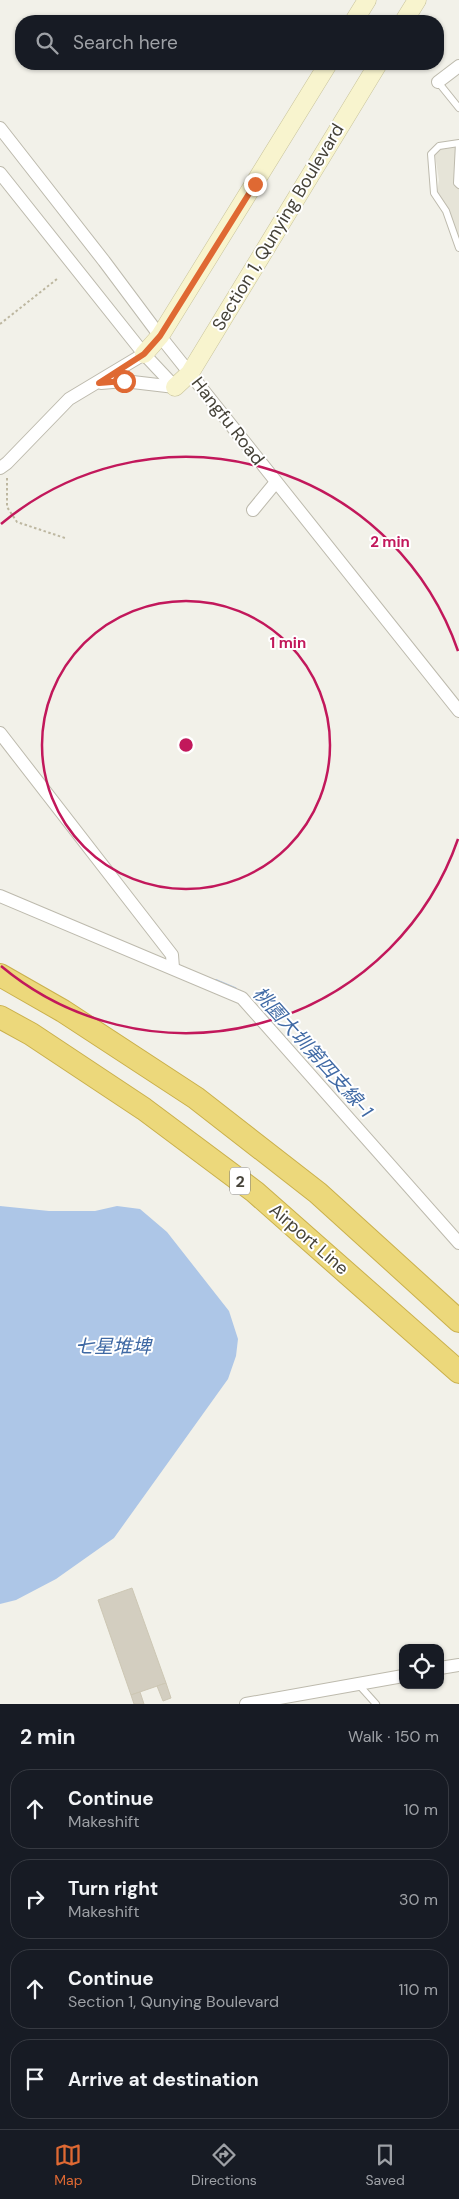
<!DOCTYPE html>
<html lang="en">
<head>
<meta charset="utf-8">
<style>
	body { margin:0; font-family:"DM Sans","Noto Sans TC",sans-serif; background:#20242c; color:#f1f3f6 }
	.controls { position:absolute; right:15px; bottom:15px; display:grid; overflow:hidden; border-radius:10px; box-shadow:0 1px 4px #0004 }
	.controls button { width:45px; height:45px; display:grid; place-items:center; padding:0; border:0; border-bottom:1px solid #363941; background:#171b24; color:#f1f3f6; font:25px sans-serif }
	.stop { position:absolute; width:15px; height:15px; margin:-11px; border:4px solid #df6933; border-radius:50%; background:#fff }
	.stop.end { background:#df6933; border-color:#fff; box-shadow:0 1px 5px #0008 }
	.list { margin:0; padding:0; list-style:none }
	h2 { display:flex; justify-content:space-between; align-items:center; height:65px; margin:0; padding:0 20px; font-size:21px }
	h2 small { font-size:16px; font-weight:400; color:#9ea1a6 }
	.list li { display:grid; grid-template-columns:32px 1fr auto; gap:15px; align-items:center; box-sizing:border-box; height:80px; margin:0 10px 10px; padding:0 10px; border:1px solid #363941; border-radius:20px }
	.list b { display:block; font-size:19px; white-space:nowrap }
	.list p { margin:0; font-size:16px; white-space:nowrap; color:#9ea1a6 }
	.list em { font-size:16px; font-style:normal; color:#9ea1a6 }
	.icon { flex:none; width:28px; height:28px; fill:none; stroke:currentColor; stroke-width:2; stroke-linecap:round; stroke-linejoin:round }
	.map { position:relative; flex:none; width:459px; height:1704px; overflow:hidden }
	.search { position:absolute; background:#171b24; box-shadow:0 1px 4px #0004; left:15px; right:15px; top:15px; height:55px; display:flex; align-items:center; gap:12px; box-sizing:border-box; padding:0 18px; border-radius:20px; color:#9ea1a6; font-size:19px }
	.sheet { height:425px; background:#171b24 }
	nav { display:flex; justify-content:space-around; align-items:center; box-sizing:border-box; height:70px; border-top:1px solid #363941; background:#171b24; font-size:14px; color:#9ea1a6 }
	nav a { display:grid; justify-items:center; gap:2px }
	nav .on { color:#df6933 }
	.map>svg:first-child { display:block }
	.residential { fill:#e6e4d8 }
	.water { fill:#adc6e7 }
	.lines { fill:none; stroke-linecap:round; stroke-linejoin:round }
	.stream { stroke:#adc6e7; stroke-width:4 }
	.building { fill:#d3cec0; stroke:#cdc7b4 }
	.lane-casing { stroke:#bdbaad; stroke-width:8 }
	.street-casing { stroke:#bdbaad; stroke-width:14 }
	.secondary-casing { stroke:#c9c49c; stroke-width:19 }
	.highway-casing { stroke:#cab04c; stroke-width:24 }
	.path { stroke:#bdb7a0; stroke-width:2; stroke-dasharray:2.5 2.5; stroke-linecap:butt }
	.lane { stroke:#fff; stroke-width:6 }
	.street { stroke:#fff; stroke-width:12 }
	.secondary { stroke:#f8f4ce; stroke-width:18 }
	.highway { stroke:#ecd87b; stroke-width:22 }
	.route { stroke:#df6933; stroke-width:6 }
	.ring { fill:none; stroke:#c2185b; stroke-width:2.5 }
	.labels { text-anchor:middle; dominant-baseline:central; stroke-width:4; stroke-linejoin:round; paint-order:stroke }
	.shield { fill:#fff; stroke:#7d7b74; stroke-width:1 }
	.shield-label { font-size:16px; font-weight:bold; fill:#454238 }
	.street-label { font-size:18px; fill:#454238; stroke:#fff }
	.water-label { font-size:19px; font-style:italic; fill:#3f69a4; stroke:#fff }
	.centre { fill:#c2185b; stroke:#fff; stroke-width:2.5 }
	.ring-label { font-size:15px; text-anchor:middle; font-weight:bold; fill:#c2185b; stroke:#fff; stroke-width:4; stroke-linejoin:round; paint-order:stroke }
</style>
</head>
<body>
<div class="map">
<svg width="459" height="1704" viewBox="0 0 459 1704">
	<rect width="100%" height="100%" fill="#f2f1e9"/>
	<!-- residential -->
	<path class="residential" d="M459,146V240L437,192L439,180L435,155L440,149Z"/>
	<!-- water -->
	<path class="water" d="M0,1206L49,1211H95L117,1206L140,1209L167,1232L229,1311L238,1339L236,1356L228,1379L114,1538L56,1579L16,1600L0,1604Z"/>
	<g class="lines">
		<!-- stream -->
		<path class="stream" d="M216,981L235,989"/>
	</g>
	<!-- building -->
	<g class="building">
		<path d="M132,1588L166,1683L131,1695L98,1600Z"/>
		<path d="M166,1683L171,1698L163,1701L157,1686Z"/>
		<path d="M140,1692L144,1704H134L131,1695Z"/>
	</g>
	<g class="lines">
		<defs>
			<g id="lane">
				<path d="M438,82L459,108"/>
				<path d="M459,185L457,183L459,143L439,146L431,154L434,193L446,211L459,248"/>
				<path d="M359,1685L376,1704"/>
			</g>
			<g id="street">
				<path d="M438,82L459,66"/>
				<path d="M0,128L104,261L160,336L459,711"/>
				<path d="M0,173L144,354L175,387"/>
				<path d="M101,383L124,381L175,387"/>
				<path d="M0,468L7,463L69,399L144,354"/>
				<path d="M253,510L276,482"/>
				<path d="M0,733L172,955L173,968"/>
				<path d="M0,896L242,998L459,1243"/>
				<path d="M440,1668L459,1665"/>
				<path d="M246,1704L403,1676"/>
			</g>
			<g id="secondary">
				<path d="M354,21L367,0"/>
				<path d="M404,21L417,0"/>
				<path d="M144,354L160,336L328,64"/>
				<path d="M175,387L190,373L378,64"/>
			</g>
			<g id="highway">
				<path d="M0,975L63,1011L196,1098L318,1193L459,1321"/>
				<path d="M0,1017L31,1034L144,1109L255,1192L459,1372"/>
			</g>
		</defs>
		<!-- lane casing -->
		<use href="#lane" class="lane-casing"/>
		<!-- street casing -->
		<use href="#street" class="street-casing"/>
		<!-- secondary casing -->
		<use href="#secondary" class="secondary-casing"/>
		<!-- highway casing -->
		<use href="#highway" class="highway-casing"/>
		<!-- path -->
		<g class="path">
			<path d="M0,324L57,279"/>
			<path d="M7,478V507L17,522L65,538"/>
		</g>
		<!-- lane -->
		<use href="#lane" class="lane"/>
		<!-- street -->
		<use href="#street" class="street"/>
		<!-- secondary -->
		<use href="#secondary" class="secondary"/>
		<!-- highway -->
		<use href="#highway" class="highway"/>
	</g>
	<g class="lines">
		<!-- route -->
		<path class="route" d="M124,381L99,383L144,354L160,336L255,184"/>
	</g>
	<!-- distance rings -->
	<g class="ring">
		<circle cx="186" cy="745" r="144"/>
		<path d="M458 839A288 288 0 0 1 1 966M1 524A288 288 0 0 1 458 651"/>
	</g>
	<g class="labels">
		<!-- shield labels -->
		<rect class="shield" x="230" y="1167.5" width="20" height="27" rx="4"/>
		<g class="shield-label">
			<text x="240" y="1181">2</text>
		</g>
		<!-- street labels -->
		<g class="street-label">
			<text transform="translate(278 227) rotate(-59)">Section 1, Qunying Boulevard</text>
			<text transform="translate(228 421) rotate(52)">Hangfu Road</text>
			<text transform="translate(309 1239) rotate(41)">Airport Line</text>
		</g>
		<!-- water labels -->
		<g class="water-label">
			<text transform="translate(313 1052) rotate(48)">桃園大圳第四支線-1</text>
			<text x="113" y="1346">七星堆埤</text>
		</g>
	</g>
	<circle cx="186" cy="745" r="8" class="centre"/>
	<g class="ring-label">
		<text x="390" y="547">2 min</text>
		<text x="288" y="648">1 min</text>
	</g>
</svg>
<div class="controls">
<button><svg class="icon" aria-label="locate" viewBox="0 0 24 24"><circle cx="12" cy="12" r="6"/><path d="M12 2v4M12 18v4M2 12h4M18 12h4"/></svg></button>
</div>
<div class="stop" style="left:124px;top:381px"></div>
<div class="stop end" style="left:255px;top:184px"></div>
<div class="search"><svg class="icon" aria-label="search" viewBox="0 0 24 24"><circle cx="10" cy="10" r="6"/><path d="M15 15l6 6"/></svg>Search here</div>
</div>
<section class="sheet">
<h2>2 min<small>Walk · 150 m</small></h2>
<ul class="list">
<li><svg class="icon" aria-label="ahead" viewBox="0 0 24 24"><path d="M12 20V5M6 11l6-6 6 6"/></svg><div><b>Continue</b><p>Makeshift</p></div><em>10 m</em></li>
<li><svg class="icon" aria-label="right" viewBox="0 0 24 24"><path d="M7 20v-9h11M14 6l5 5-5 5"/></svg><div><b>Turn right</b><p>Makeshift</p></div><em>30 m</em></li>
<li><svg class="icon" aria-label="ahead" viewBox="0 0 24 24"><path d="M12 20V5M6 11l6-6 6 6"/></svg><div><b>Continue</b><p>Section 1, Qunying Boulevard</p></div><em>110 m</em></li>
<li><svg class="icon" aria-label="arrive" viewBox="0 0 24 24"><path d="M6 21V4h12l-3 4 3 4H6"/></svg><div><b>Arrive at destination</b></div></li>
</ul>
</section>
<nav>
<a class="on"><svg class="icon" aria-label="map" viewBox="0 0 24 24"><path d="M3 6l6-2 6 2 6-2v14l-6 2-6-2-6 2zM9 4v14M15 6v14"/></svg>Map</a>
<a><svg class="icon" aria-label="directions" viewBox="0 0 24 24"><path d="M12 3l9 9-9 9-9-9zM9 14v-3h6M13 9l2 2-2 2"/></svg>Directions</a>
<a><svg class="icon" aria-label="saved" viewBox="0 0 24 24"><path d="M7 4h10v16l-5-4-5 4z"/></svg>Saved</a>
</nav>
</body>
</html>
